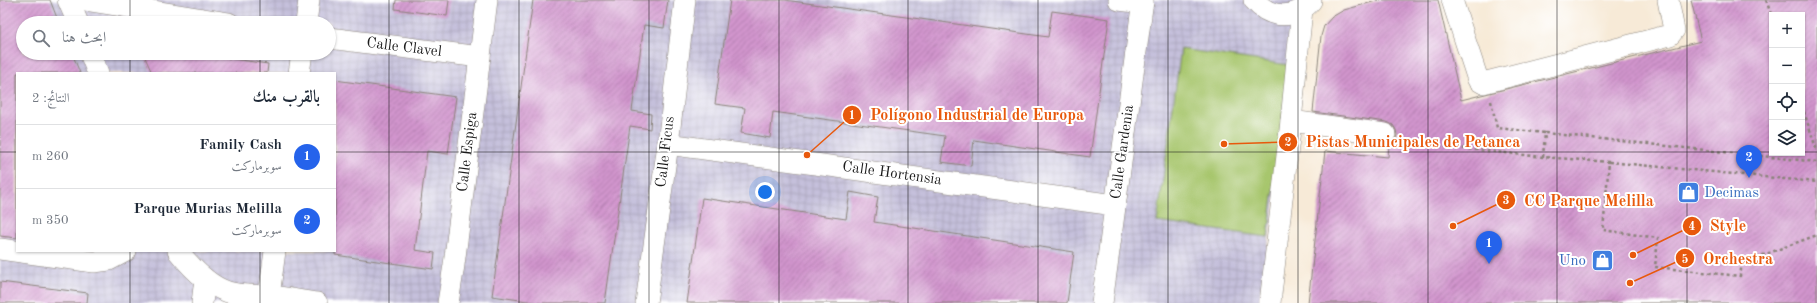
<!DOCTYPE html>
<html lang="ar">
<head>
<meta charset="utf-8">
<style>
	body { margin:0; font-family:"Old Standard TT",Amiri,serif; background:#f2f2f3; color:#1f2937; direction:rtl }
	.controls { position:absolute; right:12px; top:12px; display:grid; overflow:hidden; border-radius:0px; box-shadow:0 1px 3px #0004 }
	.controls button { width:36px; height:36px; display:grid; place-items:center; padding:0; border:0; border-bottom:1px solid #e0e1e3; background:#fff; color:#1f2937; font:20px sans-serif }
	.you { position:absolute; left:765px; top:192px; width:14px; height:14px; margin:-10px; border:3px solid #fff; border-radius:50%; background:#1a73e8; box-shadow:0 0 0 6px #1a73e833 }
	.badge { display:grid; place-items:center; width:26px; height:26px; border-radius:50%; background:#2563eb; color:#fff; font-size:13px; font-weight:700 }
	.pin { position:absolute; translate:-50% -33px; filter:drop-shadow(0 1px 2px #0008) }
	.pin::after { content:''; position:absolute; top:21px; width:14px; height:12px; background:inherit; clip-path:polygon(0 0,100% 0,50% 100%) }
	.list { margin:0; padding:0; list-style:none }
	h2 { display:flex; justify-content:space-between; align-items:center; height:52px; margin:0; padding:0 16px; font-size:17px }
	h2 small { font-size:13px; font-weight:400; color:#747a83 }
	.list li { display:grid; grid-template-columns:26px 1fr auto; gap:12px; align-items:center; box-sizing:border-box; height:64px; padding:0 16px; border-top:1px solid #e0e1e3 }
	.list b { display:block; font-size:15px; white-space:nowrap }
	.list p { margin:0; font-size:13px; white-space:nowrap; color:#747a83 }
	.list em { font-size:13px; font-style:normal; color:#747a83 }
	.icon { flex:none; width:22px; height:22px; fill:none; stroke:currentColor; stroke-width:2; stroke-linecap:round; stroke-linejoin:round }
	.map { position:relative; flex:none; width:1817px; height:303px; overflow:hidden; direction:ltr }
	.search { position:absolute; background:#fff; box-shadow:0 1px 3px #0004; left:16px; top:16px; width:320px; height:44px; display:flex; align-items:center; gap:10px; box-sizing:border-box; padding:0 14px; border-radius:22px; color:#747a83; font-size:15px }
	.panel { position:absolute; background:#fff; box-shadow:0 1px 3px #0004; left:16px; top:72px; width:320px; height:180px; border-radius:0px; direction:rtl }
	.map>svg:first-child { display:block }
	.industrial { fill:url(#industrial-grid); fill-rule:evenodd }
	.green { fill:#a7c66d; stroke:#627144 }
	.building { fill:url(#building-hatch); fill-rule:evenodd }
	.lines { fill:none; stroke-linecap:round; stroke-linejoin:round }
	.minor-casing { stroke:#8a837a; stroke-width:22 }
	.path { stroke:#8a837a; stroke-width:2.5; stroke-dasharray:3 3; stroke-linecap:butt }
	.minor { stroke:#fff; stroke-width:21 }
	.grid { fill:none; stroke:#1c1c1c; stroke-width:1; stroke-opacity:0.55 }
	.labels { text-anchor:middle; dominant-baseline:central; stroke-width:4; stroke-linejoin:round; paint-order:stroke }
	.street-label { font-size:15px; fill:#1c1c1c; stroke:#fff }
	.shop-label { font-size:15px; fill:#366cbe; stroke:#fff; text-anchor:start }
	.leader { fill:none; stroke:#e8590c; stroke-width:1.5 }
	.callout-dot { fill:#e8590c; stroke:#fff; stroke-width:1.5 }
	.mark-label { font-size:12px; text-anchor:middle; font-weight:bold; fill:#fff }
	.callout-label { font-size:16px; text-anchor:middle; font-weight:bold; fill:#e8590c; stroke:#fff; stroke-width:4; stroke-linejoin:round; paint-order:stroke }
</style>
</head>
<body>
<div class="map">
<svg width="1817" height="303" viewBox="0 0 1817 303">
	<defs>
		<pattern id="industrial-grid" width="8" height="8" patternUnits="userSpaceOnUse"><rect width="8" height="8" fill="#c5c0db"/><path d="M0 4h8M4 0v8" fill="none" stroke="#a9a4bb"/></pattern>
		<pattern id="building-hatch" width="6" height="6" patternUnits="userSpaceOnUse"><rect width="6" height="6" fill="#d194cd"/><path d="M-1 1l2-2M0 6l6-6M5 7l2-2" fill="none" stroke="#a978a6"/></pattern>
	</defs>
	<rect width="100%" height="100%" fill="#fff"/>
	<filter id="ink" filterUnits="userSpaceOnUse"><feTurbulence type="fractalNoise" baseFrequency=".025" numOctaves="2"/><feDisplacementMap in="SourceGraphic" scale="8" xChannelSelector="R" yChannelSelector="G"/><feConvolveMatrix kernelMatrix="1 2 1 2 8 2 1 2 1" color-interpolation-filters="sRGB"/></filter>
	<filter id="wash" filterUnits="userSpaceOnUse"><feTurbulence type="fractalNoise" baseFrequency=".012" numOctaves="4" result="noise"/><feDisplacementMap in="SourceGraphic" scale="16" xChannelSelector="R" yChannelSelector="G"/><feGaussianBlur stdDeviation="0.9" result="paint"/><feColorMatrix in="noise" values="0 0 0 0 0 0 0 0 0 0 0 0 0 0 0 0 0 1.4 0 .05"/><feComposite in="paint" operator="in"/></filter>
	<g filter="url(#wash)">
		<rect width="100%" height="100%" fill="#f7ead7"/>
		<!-- industrial -->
		<path class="industrial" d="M0,0H1307L1259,303H0ZM23,23H329V53H23ZM17,73H335V251H17Z"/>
		<!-- green -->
		<path class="green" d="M1181,49L1289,65L1268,237L1157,222Z"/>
		<g id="blocks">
			<!-- building -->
			<g class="building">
				<path d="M0,0H50L59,23H23V53H72L80,73H17V238L0,236Z"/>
				<path d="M396,0H449L447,16L395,9Z"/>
				<path d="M533,0H668L664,28L644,25L632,111L651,114L650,129L630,126L605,303H541L492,296Z"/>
				<path d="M730,0H785L1048,37L1052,11L1109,19L1090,157L974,140L971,166L941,162L945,136L773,112L770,138L741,133L745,108L715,104Z"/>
				<path d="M1380,0H1438L1461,100L1701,41L1691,0H1817V303H1308L1325,151L1388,157L1389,145L1395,141L1397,135L1396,130L1393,125L1387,122L1313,112L1321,36L1324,26L1332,17L1344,10ZM1772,15H1802V153H1772Z"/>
				<path d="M143,53H192L268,64L267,73H152Z"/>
				<path d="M335,80L456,97L448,154L427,151L415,250L435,253L433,269L335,255Z"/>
				<path d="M850,192L878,197L874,222L1074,252L1067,303H687L702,198L846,219Z"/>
				<path d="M0,282L88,293L87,303H0Z"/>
			</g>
		</g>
	</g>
	<g filter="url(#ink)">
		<use href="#blocks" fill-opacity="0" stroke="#8a837a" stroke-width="1"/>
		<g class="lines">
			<defs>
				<g id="minor">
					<path d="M68,0L78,23"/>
					<path d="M84,0L229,23"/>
					<path d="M1119,0L1143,3"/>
					<path d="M1254,0C1270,19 1295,20 1311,1"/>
					<path d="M1452,0L1478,80L1483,83L1670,35L1674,30L1668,0"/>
					<path d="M306,23L309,0"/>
					<path d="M329,38L480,57"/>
					<path d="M90,53L98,73"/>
					<path d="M299,73L302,53"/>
					<path d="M1291,121L1385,134"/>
					<path d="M668,144L1115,205"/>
					<path d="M0,249L94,262L109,260L126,251"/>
					<path d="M178,251C190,266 209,286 228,292C241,296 255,295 268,296C284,297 301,301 317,303"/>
					<path d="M269,296L275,251"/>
					<path d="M202,303L205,279"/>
					<path d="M448,303L454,265L487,0"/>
					<path d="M646,303L668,144L685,0"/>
					<path d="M1102,303L1143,0"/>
					<path d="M1270,303L1291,121L1302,9"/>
				</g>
			</defs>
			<!-- minor casing -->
			<use href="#minor" class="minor-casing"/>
			<!-- path -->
			<g class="path">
				<path d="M1766,0L1772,17"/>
				<path d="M1491,101L1497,128L1545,133"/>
				<path d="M1802,106L1817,151"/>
				<path d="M1403,142L1543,157L1609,162L1603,230L1658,238L1655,267L1740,276L1742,263L1817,235"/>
				<path d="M1543,157L1545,133L1817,162"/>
				<path d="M1609,162L1817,182"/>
			</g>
			<!-- minor -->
			<use href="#minor" class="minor"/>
		</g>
	</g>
	<!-- grid -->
	<path class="grid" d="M130,0V23M260,0V23M389,0V303M519,0V303M649,0V303M779,0V303M908,0V303M1038,0V303M1168,0V303M1298,0V303M1428,0V303M1557,0V303M1687,0V303M130,53V73M260,53V73M0,152H17M335,152H1772M1802,152H1817M130,251V303M260,251V303"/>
	<!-- icons -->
	<defs>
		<symbol id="shop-square" viewBox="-11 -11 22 22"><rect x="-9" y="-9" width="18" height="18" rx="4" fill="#3f7fe0" stroke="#fff"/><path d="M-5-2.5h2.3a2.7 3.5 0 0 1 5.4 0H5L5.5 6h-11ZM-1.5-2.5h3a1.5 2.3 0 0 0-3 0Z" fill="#fff"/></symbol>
	</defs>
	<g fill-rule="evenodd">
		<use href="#shop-square" x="1676" y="180" width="25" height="25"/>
		<use href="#shop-square" x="1590" y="248" width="25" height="25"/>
	</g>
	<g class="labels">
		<!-- street labels -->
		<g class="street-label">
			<text transform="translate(404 48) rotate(7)">Calle Clavel</text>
			<text transform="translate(468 152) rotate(-83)">Calle Espiga</text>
			<text transform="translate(666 152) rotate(-83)">Calle Ficus</text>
			<text transform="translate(1123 152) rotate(-82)">Calle Gardenia</text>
			<text transform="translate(892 174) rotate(8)">Calle Hortensia</text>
		</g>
		<!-- shop labels -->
		<g class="shop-label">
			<text x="1704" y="193">Decimas</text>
			<text x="1586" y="261" text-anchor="end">Uno</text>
		</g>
	</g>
	<!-- callouts -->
	<path class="leader" d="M807 155L852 115M1224 144L1288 142M1453 226L1506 200M1633 255L1692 226M1630 283L1685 258"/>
	<g class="callout-dot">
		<circle cx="807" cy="155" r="4"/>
		<circle cx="1224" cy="144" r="4"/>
		<circle cx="1453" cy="226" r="4"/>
		<circle cx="1633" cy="255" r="4"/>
		<circle cx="1630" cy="283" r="4"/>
		<circle cx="852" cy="115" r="10"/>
		<circle cx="1288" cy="142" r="10"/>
		<circle cx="1506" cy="200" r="10"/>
		<circle cx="1692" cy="226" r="10"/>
		<circle cx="1685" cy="258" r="10"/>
	</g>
	<g class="mark-label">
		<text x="852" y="119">1</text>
		<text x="1288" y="146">2</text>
		<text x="1506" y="204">3</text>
		<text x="1692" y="230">4</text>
		<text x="1685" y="263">5</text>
	</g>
	<g class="callout-label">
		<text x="977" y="120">Polígono Industrial de Europa</text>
		<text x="1413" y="147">Pistas Municipales de Petanca</text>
		<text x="1589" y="206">CC Parque Melilla</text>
		<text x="1728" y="231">Style</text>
		<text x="1738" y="264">Orchestra</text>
	</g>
</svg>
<div class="controls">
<button>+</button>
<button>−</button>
<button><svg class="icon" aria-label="locate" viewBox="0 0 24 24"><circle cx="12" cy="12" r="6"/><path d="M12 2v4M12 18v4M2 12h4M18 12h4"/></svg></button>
<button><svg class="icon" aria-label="layers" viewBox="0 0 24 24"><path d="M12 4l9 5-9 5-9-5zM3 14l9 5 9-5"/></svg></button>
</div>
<div class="you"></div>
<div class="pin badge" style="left:1489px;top:264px">1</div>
<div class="pin badge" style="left:1749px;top:178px">2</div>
<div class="search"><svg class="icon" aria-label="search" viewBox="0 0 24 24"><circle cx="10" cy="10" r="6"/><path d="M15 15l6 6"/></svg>ابحث هنا</div>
<section class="panel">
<h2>بالقرب منك<small>النتائج: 2</small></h2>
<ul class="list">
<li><span class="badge">1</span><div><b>Family Cash</b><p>سوبرماركت</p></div><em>260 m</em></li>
<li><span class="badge">2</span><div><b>Parque Murias Melilla</b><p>سوبرماركت</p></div><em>350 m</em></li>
</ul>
</section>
</div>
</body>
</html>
